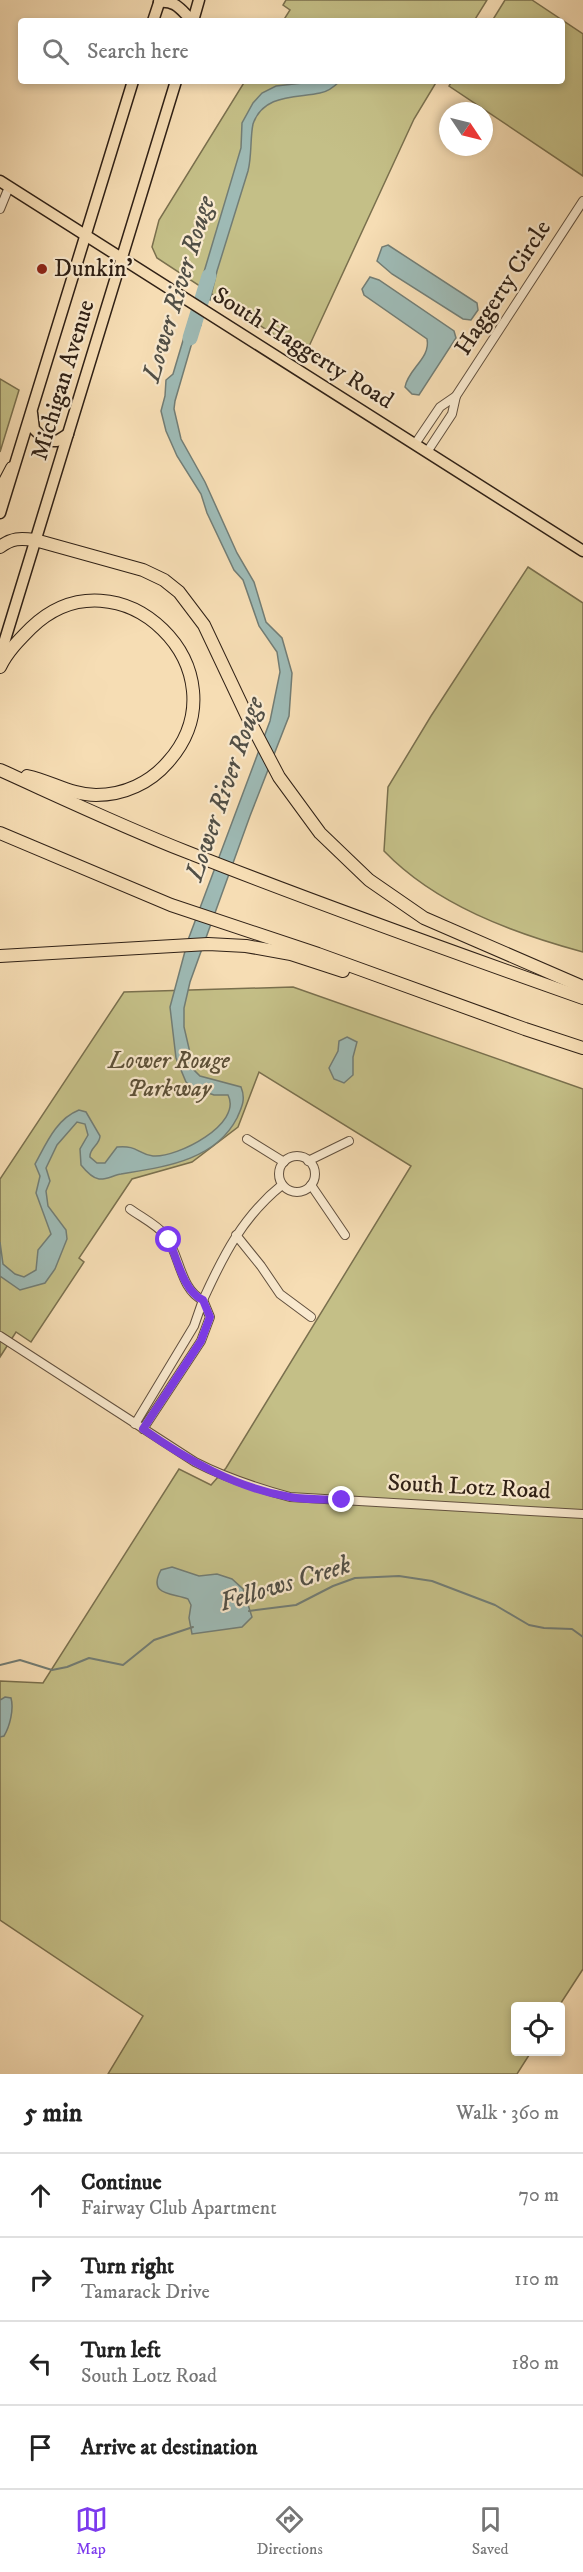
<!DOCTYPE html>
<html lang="en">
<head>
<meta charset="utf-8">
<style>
	body { margin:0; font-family:"IM FELL DW Pica",serif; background:#f6f6f6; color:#222 }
	.controls { position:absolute; right:18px; bottom:18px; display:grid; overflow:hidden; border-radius:6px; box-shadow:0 3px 9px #0003 }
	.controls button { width:54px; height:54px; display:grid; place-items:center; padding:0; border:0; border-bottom:2px solid #e0e0e0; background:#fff; color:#222; font:30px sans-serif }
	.compass { position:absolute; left:439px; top:102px; width:54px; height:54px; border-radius:50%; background:#fff; box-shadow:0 3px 9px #0003; rotate:125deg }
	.stop { position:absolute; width:18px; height:18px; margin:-14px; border:4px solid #7c3aed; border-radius:50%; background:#fff }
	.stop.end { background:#7c3aed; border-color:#fff; box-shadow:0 2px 6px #0008 }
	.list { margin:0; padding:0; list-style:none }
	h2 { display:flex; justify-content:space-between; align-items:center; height:78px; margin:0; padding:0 24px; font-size:26px }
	h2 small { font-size:20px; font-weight:400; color:#767676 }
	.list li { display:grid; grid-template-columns:39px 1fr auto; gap:18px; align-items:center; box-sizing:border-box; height:84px; padding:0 24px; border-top:2px solid #e0e0e0 }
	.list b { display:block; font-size:22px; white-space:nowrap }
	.list p { margin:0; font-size:20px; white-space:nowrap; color:#767676 }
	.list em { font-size:20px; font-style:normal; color:#767676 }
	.icon { flex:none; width:33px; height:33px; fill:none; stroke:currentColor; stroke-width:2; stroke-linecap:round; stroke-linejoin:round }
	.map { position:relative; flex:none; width:583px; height:2074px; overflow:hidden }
	.search { position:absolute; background:#fff; box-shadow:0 3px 9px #0003; left:18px; right:18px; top:18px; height:66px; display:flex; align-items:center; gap:15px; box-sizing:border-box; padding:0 21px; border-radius:6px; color:#767676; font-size:22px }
	.sheet { height:414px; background:#fff }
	nav { display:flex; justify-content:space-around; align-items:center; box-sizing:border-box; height:84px; border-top:2px solid #e0e0e0; background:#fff; font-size:16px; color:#767676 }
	nav a { display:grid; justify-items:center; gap:3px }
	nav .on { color:#7c3aed }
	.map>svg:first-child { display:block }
	.green { fill:#c4bf87; stroke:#7a704e; stroke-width:1.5 }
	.water { fill:#9ebab5; stroke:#727d75; stroke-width:1.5 }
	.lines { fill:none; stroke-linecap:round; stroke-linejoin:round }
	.stream { stroke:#727d75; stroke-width:2 }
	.river { stroke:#9ebab5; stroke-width:15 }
	.minor-casing { stroke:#62503e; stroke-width:10 }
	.major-casing { stroke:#302116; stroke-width:13 }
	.highway-casing { stroke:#302116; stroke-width:14 }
	.minor { stroke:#f9e9ce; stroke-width:8 }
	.major { stroke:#f6ddb4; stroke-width:10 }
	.highway { stroke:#f6ddb4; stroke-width:12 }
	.route { stroke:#7c3aed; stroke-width:8 }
	.poi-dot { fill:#8f2418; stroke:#f9e9ce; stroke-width:2 }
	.labels { text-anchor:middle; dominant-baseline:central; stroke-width:4.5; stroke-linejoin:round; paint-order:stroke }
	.poi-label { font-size:24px; fill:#302116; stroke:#f9e9ce; text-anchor:start }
	.street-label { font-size:24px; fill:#302116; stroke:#f9e9ce }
	.park-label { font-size:24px; font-style:italic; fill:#5c5038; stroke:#f9e9ce }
	.water-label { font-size:26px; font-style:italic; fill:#514f46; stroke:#f9e9ce }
</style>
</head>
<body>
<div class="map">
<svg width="583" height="2074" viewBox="0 0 583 2074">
	<rect width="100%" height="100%" fill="#f6ddb4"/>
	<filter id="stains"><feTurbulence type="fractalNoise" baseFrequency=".00333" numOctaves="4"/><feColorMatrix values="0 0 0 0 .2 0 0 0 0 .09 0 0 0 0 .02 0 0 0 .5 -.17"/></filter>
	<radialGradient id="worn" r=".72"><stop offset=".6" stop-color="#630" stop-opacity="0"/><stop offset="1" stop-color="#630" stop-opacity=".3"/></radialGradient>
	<!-- green -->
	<g class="green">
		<path d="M286,0H487L474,21H283L290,10L283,5Z"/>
		<path d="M505,0H532L583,34V176L449,86L452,81H562V21H492Z"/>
		<path d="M245,81H437L414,119L305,355L157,258L152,247L159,220Z"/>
		<path d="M0,379L19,390L0,452Z"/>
		<path d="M528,567L583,603V952C513,933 436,905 384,851L388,787L431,716Z"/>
		<path d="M293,987L583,1089V1969L559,2006H516V2052H531L517,2074H108L143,2016L0,1920V1681L43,1683L179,1469L211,1485L226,1468L411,1166L259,1072L238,1127L192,1162L132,1179L79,1258L84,1262L31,1342L16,1332L0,1357V1179L124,992Z"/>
	</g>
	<!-- water -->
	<g class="water">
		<path d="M321,81H340C335,86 327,92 320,93C296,98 263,94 253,124C250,138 252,156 248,171L217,271L210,300L198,292L241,148L242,123L253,103L262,93L276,86Z"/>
		<path d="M388,245L477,303L478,310L471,320L463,319L392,274L377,261L382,247Z"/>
		<path d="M370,277L379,280L454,331L456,338L419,395L412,394L405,387C408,369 431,358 427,339L364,295L362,289Z"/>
		<path d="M190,317L201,325L191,346L175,401L174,409L181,439L205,482L237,553L254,582L266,622L282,638L292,673L289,716L250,816L190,982L184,1008V1027L194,1070L200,1076L241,1087C246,1099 242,1107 237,1118C215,1161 163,1167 121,1174C114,1175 106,1180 99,1179C92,1178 85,1170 81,1165L80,1149L88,1135L85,1124L77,1122L57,1145L46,1168L50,1181L46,1191L48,1206L66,1230L67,1239L55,1269L45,1283L20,1290L0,1276V1242L3,1264L15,1274L24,1277L36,1270L38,1250L51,1234L36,1193L40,1176L35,1164C46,1144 56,1119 79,1110L86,1112L100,1136C100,1145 89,1148 90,1157L97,1163H105L117,1147C138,1145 137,1154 153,1156C177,1158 243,1124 228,1095H214L191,1087L186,1082L176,1058L170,1007L188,940L270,721L280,672L277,652L259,626L243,580L234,570L207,513L201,494L177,456L166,431L161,411L165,396L166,380L173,374Z"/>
		<path d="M347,1037L357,1042L353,1057V1075L344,1083L334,1079L329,1068L338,1051L339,1041Z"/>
		<path d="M172,1567L199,1576L217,1574L232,1579L243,1589L252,1617L242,1627L192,1634L189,1618L191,1605L188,1599C173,1593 147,1596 161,1570Z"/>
		<path d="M5,1697L11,1698C14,1709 10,1726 4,1736L0,1737V1700Z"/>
	</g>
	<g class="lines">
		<!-- stream -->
		<g class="stream">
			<path d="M249,1611L296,1605L333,1586L355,1578L399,1576L432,1581L495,1605L529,1625L544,1628L572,1629L583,1637"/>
			<path d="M0,1665L20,1660L52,1670L67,1667L89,1658L123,1665L154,1640L193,1627"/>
		</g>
		<!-- river -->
		<path class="river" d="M190,338L209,276"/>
		<defs>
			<g id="minor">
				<path d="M0,209L9,187"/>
				<path d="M456,396L583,201"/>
				<path d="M415,444L440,407L456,396L452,414L427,452"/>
				<path d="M247,1139L284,1162"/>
				<circle cx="297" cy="1174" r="18"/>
				<path d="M308,1161L349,1141"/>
				<path d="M311,1185L345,1235"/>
				<path d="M130,1209C141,1217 157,1225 165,1235C180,1254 180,1290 203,1300C223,1256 243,1216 282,1185"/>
				<path d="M236,1235L261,1266L280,1294L311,1317"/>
				<path d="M0,1336L195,1462C226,1478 257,1488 290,1497L583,1514"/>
				<path d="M135,1424L194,1326L203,1300L210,1317L201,1341L143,1429"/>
			</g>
			<g id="major">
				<path d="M159,2C177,0 181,11 193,21"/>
				<path d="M153,21L160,0"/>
				<path d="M193,21L199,0"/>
				<path d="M0,181L583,551"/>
				<path d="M32,413L34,429L46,441H57L68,434"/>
				<path d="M0,513L133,81"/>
				<path d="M0,656L176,81"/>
			</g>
			<g id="highway">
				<path d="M0,491L12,468"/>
				<path d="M0,547C12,538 20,538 35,540L143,570L164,580L179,592L204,625L247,716L279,777L320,833L369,880L424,918L583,987"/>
				<path d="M0,667C7,652 19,640 31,628C118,544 249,671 168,762C150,783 124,795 96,795C71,795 51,781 27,776"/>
				<path d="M0,770C62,798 123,827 187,852C318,904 450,951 583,998"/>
				<path d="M0,833L171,905L318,954L525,1029L583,1048"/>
				<path d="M0,956L208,944L246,946L291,954L343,971"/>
			</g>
		</defs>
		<!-- minor casing -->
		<use href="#minor" class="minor-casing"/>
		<!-- major casing -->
		<use href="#major" class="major-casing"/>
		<!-- highway casing -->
		<use href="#highway" class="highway-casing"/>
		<!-- minor -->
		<use href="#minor" class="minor"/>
		<!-- major -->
		<use href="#major" class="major"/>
		<!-- highway -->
		<use href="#highway" class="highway"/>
	</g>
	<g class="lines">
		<!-- route -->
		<path class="route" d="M169,1240C177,1259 184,1292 203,1300L210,1317L201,1341L143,1429C187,1460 236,1488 290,1497C307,1500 325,1499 342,1500"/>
	</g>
	<!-- markers -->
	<circle class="poi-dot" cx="42" cy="269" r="6"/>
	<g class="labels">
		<!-- poi labels -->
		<g class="poi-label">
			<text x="54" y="269">Dunkin'</text>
		</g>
		<!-- street labels -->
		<g class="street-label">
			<text transform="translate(503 288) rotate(-57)">Haggerty Circle</text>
			<text transform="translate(303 348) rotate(32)">South Haggerty Road</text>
			<text transform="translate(63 380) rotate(-73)">Michigan Avenue</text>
			<text transform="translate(469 1487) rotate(3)">South Lotz Road</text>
		</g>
		<!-- park labels -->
		<g class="park-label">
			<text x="169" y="1061">Lower Rouge<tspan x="169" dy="28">Parkway</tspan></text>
		</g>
		<!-- water labels -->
		<g class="water-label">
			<text transform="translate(179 289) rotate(-73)">Lower River Rouge</text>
			<text transform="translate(225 789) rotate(-71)">Lower River Rouge</text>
			<text transform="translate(285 1584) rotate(-17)">Fellows Creek</text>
		</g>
	</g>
	<rect width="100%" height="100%" filter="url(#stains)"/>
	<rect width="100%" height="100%" fill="url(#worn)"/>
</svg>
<div class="controls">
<button><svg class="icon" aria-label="locate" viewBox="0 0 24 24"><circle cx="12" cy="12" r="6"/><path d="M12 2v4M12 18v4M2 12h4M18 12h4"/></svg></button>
</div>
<svg class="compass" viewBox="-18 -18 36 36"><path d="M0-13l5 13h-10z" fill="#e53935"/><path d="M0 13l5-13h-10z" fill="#767676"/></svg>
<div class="stop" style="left:169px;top:1240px"></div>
<div class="stop end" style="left:342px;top:1500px"></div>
<div class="search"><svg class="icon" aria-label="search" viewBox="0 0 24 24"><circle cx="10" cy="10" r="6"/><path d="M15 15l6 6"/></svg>Search here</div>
</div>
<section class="sheet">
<h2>5 min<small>Walk · 360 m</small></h2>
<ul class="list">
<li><svg class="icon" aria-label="ahead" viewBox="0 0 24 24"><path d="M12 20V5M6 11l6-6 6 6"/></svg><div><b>Continue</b><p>Fairway Club Apartment</p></div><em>70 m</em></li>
<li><svg class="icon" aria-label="right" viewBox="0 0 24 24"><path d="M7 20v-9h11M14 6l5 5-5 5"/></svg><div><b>Turn right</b><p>Tamarack Drive</p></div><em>110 m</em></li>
<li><svg class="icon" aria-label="left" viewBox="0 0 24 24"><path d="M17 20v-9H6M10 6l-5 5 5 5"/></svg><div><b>Turn left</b><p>South Lotz Road</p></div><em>180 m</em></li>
<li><svg class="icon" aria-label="arrive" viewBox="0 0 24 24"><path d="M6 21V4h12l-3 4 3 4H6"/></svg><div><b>Arrive at destination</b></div></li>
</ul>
</section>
<nav>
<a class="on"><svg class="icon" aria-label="map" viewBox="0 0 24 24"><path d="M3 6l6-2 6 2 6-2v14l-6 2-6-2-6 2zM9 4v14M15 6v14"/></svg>Map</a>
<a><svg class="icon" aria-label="directions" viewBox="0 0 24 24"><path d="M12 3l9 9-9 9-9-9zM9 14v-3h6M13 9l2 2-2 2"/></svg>Directions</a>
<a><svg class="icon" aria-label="saved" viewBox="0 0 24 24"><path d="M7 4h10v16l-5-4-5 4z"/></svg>Saved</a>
</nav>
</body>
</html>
